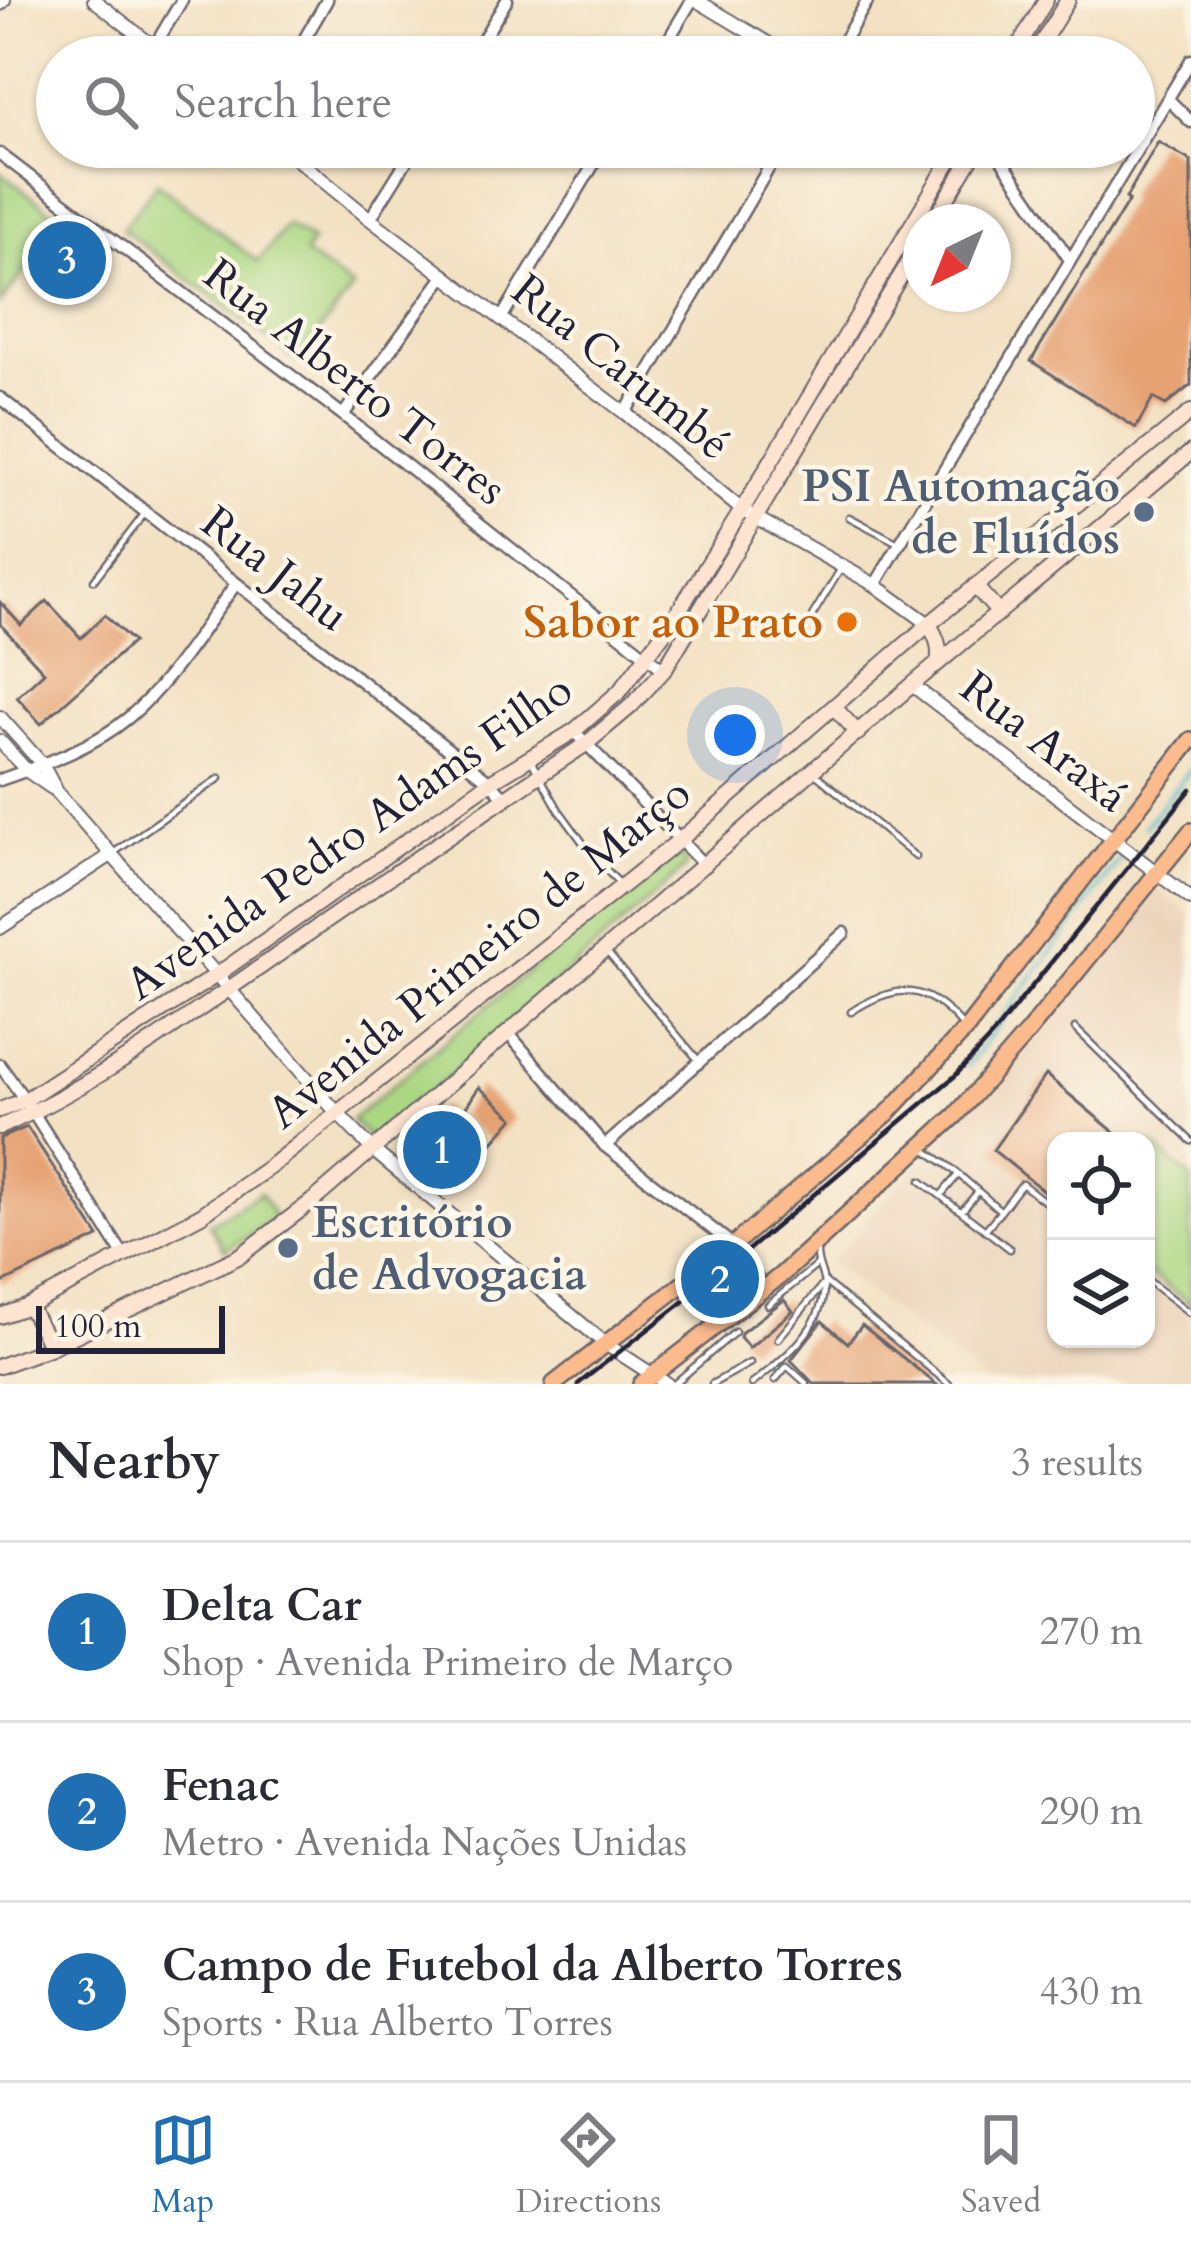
<!DOCTYPE html>
<html lang="en">
<head>
<meta charset="utf-8">
<style>
	body { margin:0; font-family:Cardo,serif; background:#f2f2f3; color:#2b2b33 }
	.controls { position:absolute; right:36px; bottom:36px; display:grid; overflow:hidden; border-radius:24px; box-shadow:0 3px 9px #0004 }
	.controls button { width:108px; height:108px; display:grid; place-items:center; padding:0; border:0; border-bottom:3px solid #e1e1e2; background:#fff; color:#2b2b33; font:60px sans-serif }
	.compass { position:absolute; left:903px; top:204px; width:108px; height:108px; border-radius:50%; background:#fff; box-shadow:0 3px 9px #0004; rotate:223deg }
	.scale { position:absolute; left:36px; bottom:30px; width:189px; box-sizing:border-box; padding-left:12px; border:6px solid #22223b; border-top:0; font-size:33px; line-height:42px; white-space:nowrap; color:#22223b; -webkit-text-stroke:9px #fcf5e5; paint-order:stroke }
	.you { position:absolute; left:735px; top:735px; width:42px; height:42px; margin:-30px; border:9px solid #fff; border-radius:50%; background:#1a73e8; box-shadow:0 0 0 18px #1a73e833 }
	.badge { display:grid; place-items:center; width:78px; height:78px; border-radius:50%; background:#1f6fb2; color:#fff; font-size:39px; font-weight:700 }
	.pin { position:absolute; translate:-50% -50%; border:6px solid #fff; box-shadow:0 3px 12px #0006 }
	.list { margin:0; padding:0; list-style:none }
	h2 { display:flex; justify-content:space-between; align-items:center; height:156px; margin:0; padding:0 48px; font-size:51px }
	h2 small { font-size:39px; font-weight:400; color:#7c7c81 }
	.list li { display:grid; grid-template-columns:78px 1fr auto; gap:36px; align-items:center; box-sizing:border-box; height:180px; padding:0 48px; border-top:3px solid #e1e1e2 }
	.list b { display:block; font-size:45px; white-space:nowrap }
	.list p { margin:0; font-size:39px; white-space:nowrap; color:#7c7c81 }
	.list em { font-size:39px; font-style:normal; color:#7c7c81 }
	.icon { flex:none; width:66px; height:66px; fill:none; stroke:currentColor; stroke-width:2; stroke-linecap:round; stroke-linejoin:round }
	.map { position:relative; flex:none; width:1191px; height:1384px; overflow:hidden }
	.search { position:absolute; background:#fff; box-shadow:0 3px 9px #0004; left:36px; right:36px; top:36px; height:132px; display:flex; align-items:center; gap:30px; box-sizing:border-box; padding:0 42px; border-radius:66px; color:#7c7c81; font-size:45px }
	.sheet { height:696px; background:#fff }
	nav { display:flex; justify-content:space-around; align-items:center; box-sizing:border-box; height:168px; border-top:3px solid #e1e1e2; background:#fff; font-size:33px; color:#7c7c81 }
	nav a { display:grid; justify-items:center; gap:6px }
	nav .on { color:#1f6fb2 }
	.map>svg:first-child { display:block }
	.built { fill:#ebd2b8; fill-rule:evenodd }
	.green { fill:#abd783; stroke:#667c5f; stroke-width:3 }
	.lines { fill:none; stroke-linecap:round; stroke-linejoin:round }
	.stream { stroke:#52becd; stroke-width:4.5 }
	.building { fill:#e6a273 }
	.service-casing { stroke:#6b656b; stroke-width:9 }
	.minor-casing { stroke:#6b656b; stroke-width:15 }
	.tertiary-casing { stroke:#6b656b; stroke-width:16 }
	.secondary-casing { stroke:#6b656b; stroke-width:18 }
	.primary-casing { stroke:#6b656b; stroke-width:20 }
	.service { stroke:#fff; stroke-width:4.5 }
	.minor { stroke:#fff; stroke-width:10 }
	.tertiary { stroke:#fff; stroke-width:12 }
	.secondary { stroke:#fde4d1; stroke-width:14 }
	.primary { stroke:#fbbb8d; stroke-width:15 }
	.rail { stroke:#22223b; stroke-width:4.5 }
	.service-dot { fill:#5c6f8a; stroke:#fcf5e5; stroke-width:4.5 }
	.food-dot { fill:#e8710a; stroke:#fcf5e5; stroke-width:4.5 }
	.labels { text-anchor:middle; dominant-baseline:central; stroke-width:9; stroke-linejoin:round; paint-order:stroke }
	.street-label { font-size:45px; fill:#22223b; stroke:#fcf5e5 }
	.service-label { font-size:45px; font-weight:bold; fill:#4e5e75; stroke:#fcf5e5; text-anchor:end }
	.food-label { font-size:45px; font-weight:bold; fill:#c56008; stroke:#fcf5e5; text-anchor:end }
</style>
</head>
<body>
<div class="map">
<svg width="1191" height="1384" viewBox="0 0 1191 1384">
	<rect width="100%" height="100%" fill="#fcf5e5"/>
	<filter id="ink" filterUnits="userSpaceOnUse"><feTurbulence type="fractalNoise" baseFrequency=".00833" numOctaves="2"/><feDisplacementMap in="SourceGraphic" scale="24" xChannelSelector="R" yChannelSelector="G"/><feConvolveMatrix kernelMatrix="1 2 1 2 8 2 1 2 1" color-interpolation-filters="sRGB"/></filter>
	<filter id="wash" filterUnits="userSpaceOnUse"><feTurbulence type="fractalNoise" baseFrequency=".004" numOctaves="4" result="noise"/><feDisplacementMap in="SourceGraphic" scale="48" xChannelSelector="R" yChannelSelector="G"/><feGaussianBlur stdDeviation="2.7" result="paint"/><feColorMatrix in="noise" values="0 0 0 0 0 0 0 0 0 0 0 0 0 0 0 0 0 1.4 0 .05"/><feComposite in="paint" operator="in"/></filter>
	<g filter="url(#wash)">
		<rect width="100%" height="100%" fill="#f3e1c3"/>
		<!-- built -->
		<path class="built" d="M1153,886L1191,916V1384H987L830,1262L961,1116ZM1056,1141H1146V1339H1056Z"/>
		<!-- green -->
		<g class="green">
			<path d="M0,172L63,220L0,304Z"/>
			<path d="M157,183L258,262L287,225L312,241L305,254L353,288L297,361L122,229Z"/>
			<path d="M68,222L103,249L66,299L32,270Z"/>
			<path d="M676,853L686,862L684,869L374,1143L351,1120L668,855Z"/>
			<path d="M1152,1144L1191,1179V1305L1146,1270V1152Z"/>
			<path d="M260,1193L276,1219L225,1250L209,1224Z"/>
		</g>
		<g class="lines">
			<!-- stream -->
			<g class="stream">
				<path d="M1145,827L1191,769"/>
				<path d="M967,1066L1122,856"/>
			</g>
		</g>
		<g id="blocks">
			<!-- building -->
			<g class="building">
				<path d="M1158,142L1191,161V385L1166,405L1153,398L1136,428L1031,361L1129,200L1126,198Z"/>
				<path d="M47,601L81,638L105,615L133,642L41,724L17,697L44,672L0,624V602L21,625Z"/>
				<path d="M1046,1075L1125,1141H1056V1201L993,1150Z"/>
				<path d="M479,1087L514,1118L492,1143L461,1115Z"/>
				<path d="M441,1106L445,1110L415,1137L452,1166L446,1137L452,1128L464,1125L469,1144L463,1154L479,1168L461,1185L401,1139Z"/>
				<path d="M27,1127L99,1237L0,1284V1138Z"/>
				<path d="M744,1252L762,1275L708,1317L690,1294Z"/>
				<path d="M784,1300L793,1311L749,1348L740,1337L742,1332Z"/>
				<path d="M822,1321L848,1343L862,1325L936,1384H814L791,1360Z"/>
			</g>
		</g>
	</g>
	<g filter="url(#ink)">
		<use href="#blocks" fill-opacity="0" stroke="#6b656b" stroke-width="3"/>
		<g class="lines">
			<defs>
				<g id="service">
					<path d="M849,517L900,544"/>
					<path d="M94,580L145,513"/>
					<path d="M812,616L842,567"/>
					<path d="M530,759L559,810L592,855L621,885"/>
					<path d="M813,772L916,857"/>
					<path d="M112,854L220,778"/>
					<path d="M606,951L699,1061"/>
					<path d="M851,1012C897,982 926,984 962,1025"/>
					<path d="M1075,1028L1191,1141"/>
					<path d="M924,1149L950,1167L1001,1211L1022,1184L1056,1210"/>
					<path d="M921,1181L1010,1249"/>
					<path d="M941,1195L957,1176"/>
					<path d="M962,1211L977,1193"/>
					<path d="M985,1230L1001,1211"/>
					<path d="M1146,1279L1191,1314"/>
					<path d="M825,1282L949,1384"/>
					<path d="M768,1305L817,1265"/>
					<path d="M778,1339L822,1286"/>
					<path d="M775,1380L787,1366L807,1384"/>
					<path d="M674,1384L735,1332"/>
					<path d="M712,1384L750,1363"/>
					<path d="M752,1384C782,1360 822,1330 824,1288C825,1275 816,1265 817,1252"/>
				</g>
				<g id="minor">
					<path d="M154,47L182,0"/>
					<path d="M294,57L327,0"/>
					<path d="M472,57L507,0"/>
					<path d="M658,57L692,0"/>
					<path d="M834,57L868,0"/>
					<path d="M1168,99L1191,122"/>
					<path d="M993,147L1070,260"/>
					<path d="M0,154L343,415L664,670"/>
					<path d="M370,219L415,147"/>
					<path d="M502,317L604,147"/>
					<path d="M0,398L490,782L505,798"/>
					<path d="M625,413L781,147"/>
					<path d="M343,415L445,275"/>
					<path d="M875,585L1191,60"/>
					<path d="M574,731L705,866"/>
					<path d="M0,780C44,764 92,748 128,718C171,682 202,629 236,584"/>
					<path d="M509,1034L605,1146L733,1245"/>
					<path d="M0,1065L25,1100L124,1256"/>
					<path d="M605,1146L844,933"/>
				</g>
				<g id="tertiary">
					<path d="M94,0L167,57"/>
					<path d="M696,0L791,57"/>
					<path d="M0,4L4,0"/>
					<path d="M282,147L370,219L625,413L742,510L875,585L929,624"/>
					<path d="M939,147L967,164"/>
					<path d="M912,685L1191,899"/>
					<path d="M0,717L42,764L57,792L338,1114L374,1151L607,1345L667,1384"/>
					<path d="M0,741L26,770L52,788"/>
					<path d="M0,928L111,855"/>
				</g>
				<g id="secondary">
					<path d="M1012,57L1046,0"/>
					<path d="M1033,57L1068,0"/>
					<path d="M933,222L978,147"/>
					<path d="M975,586L999,613"/>
					<path d="M929,624C937,638 941,647 938,663"/>
					<path d="M834,707L858,733"/>
					<path d="M0,1110L25,1100L218,974L490,782L574,731L620,691L671,623L742,510L958,147"/>
					<path d="M0,1127C92,1087 176,1025 259,968C367,892 476,817 586,744L631,706L664,670L921,242"/>
					<path d="M29,1306L51,1347"/>
					<path d="M0,1316L29,1306L201,1215L271,1166L681,839L929,624L1191,412"/>
					<path d="M0,1366L51,1347L240,1256L315,1199L912,685L1191,452"/>
				</g>
				<g id="primary">
					<path d="M554,1384L733,1245L888,1113L966,1029L1191,740"/>
					<path d="M641,1384L780,1276L956,1115L1028,1032L1191,831"/>
				</g>
			</defs>
			<!-- service casing -->
			<use href="#service" class="service-casing"/>
			<!-- minor casing -->
			<use href="#minor" class="minor-casing"/>
			<!-- tertiary casing -->
			<use href="#tertiary" class="tertiary-casing"/>
			<!-- secondary casing -->
			<use href="#secondary" class="secondary-casing"/>
			<!-- primary casing -->
			<use href="#primary" class="primary-casing"/>
			<!-- service -->
			<use href="#service" class="service"/>
			<!-- minor -->
			<use href="#minor" class="minor"/>
			<!-- tertiary -->
			<use href="#tertiary" class="tertiary"/>
			<!-- secondary -->
			<use href="#secondary" class="secondary"/>
			<!-- primary -->
			<use href="#primary" class="primary"/>
			<!-- rail -->
			<path class="rail" d="M578,1384L718,1275L955,1076L991,1037L1191,789"/>
		</g>
	</g>
	<!-- markers -->
	<g class="service-dot">
		<circle cx="1144" cy="512" r="12"/>
		<circle cx="288" cy="1248" r="12"/>
	</g>
	<circle class="food-dot" cx="847" cy="622" r="12"/>
	<g class="labels">
		<!-- street labels -->
		<g class="street-label">
			<text transform="translate(621 367) rotate(39)">Rua Carumbé</text>
			<text transform="translate(355 382) rotate(38)">Rua Alberto Torres</text>
			<text transform="translate(275 569) rotate(38)">Rua Jahu</text>
			<text transform="translate(1044 742) rotate(38)">Rua Araxá</text>
			<text transform="translate(349 837) rotate(-35)">Avenida Pedro Adams Filho</text>
			<text transform="translate(479 953) rotate(-39)">Avenida Primeiro de Março</text>
		</g>
		<!-- service labels -->
		<g class="service-label">
			<text x="1120" y="486">PSI Automação<tspan x="1120" dy="52">de Fluídos</tspan></text>
			<text x="312" y="1222" text-anchor="start">Escritório<tspan x="312" dy="52">de Advogacia</tspan></text>
		</g>
		<!-- food labels -->
		<g class="food-label">
			<text x="823" y="622">Sabor ao Prato</text>
		</g>
	</g>
</svg>
<div class="controls">
<button><svg class="icon" aria-label="locate" viewBox="0 0 24 24"><circle cx="12" cy="12" r="6"/><path d="M12 2v4M12 18v4M2 12h4M18 12h4"/></svg></button>
<button><svg class="icon" aria-label="layers" viewBox="0 0 24 24"><path d="M12 4l9 5-9 5-9-5zM3 14l9 5 9-5"/></svg></button>
</div>
<svg class="compass" viewBox="-18 -18 36 36"><path d="M0-13l5 13h-10z" fill="#e53935"/><path d="M0 13l5-13h-10z" fill="#7c7c81"/></svg>
<div class="scale">100 m</div>
<div class="you"></div>
<div class="pin badge" style="left:442px;top:1150px">1</div>
<div class="pin badge" style="left:720px;top:1279px">2</div>
<div class="pin badge" style="left:67px;top:260px">3</div>
<div class="search"><svg class="icon" aria-label="search" viewBox="0 0 24 24"><circle cx="10" cy="10" r="6"/><path d="M15 15l6 6"/></svg>Search here</div>
</div>
<section class="sheet">
<h2>Nearby<small>3 results</small></h2>
<ul class="list">
<li><span class="badge">1</span><div><b>Delta Car</b><p>Shop · Avenida Primeiro de Março</p></div><em>270 m</em></li>
<li><span class="badge">2</span><div><b>Fenac</b><p>Metro · Avenida Nações Unidas</p></div><em>290 m</em></li>
<li><span class="badge">3</span><div><b>Campo de Futebol da Alberto Torres</b><p>Sports · Rua Alberto Torres</p></div><em>430 m</em></li>
</ul>
</section>
<nav>
<a class="on"><svg class="icon" aria-label="map" viewBox="0 0 24 24"><path d="M3 6l6-2 6 2 6-2v14l-6 2-6-2-6 2zM9 4v14M15 6v14"/></svg>Map</a>
<a><svg class="icon" aria-label="directions" viewBox="0 0 24 24"><path d="M12 3l9 9-9 9-9-9zM9 14v-3h6M13 9l2 2-2 2"/></svg>Directions</a>
<a><svg class="icon" aria-label="saved" viewBox="0 0 24 24"><path d="M7 4h10v16l-5-4-5 4z"/></svg>Saved</a>
</nav>
</body>
</html>
